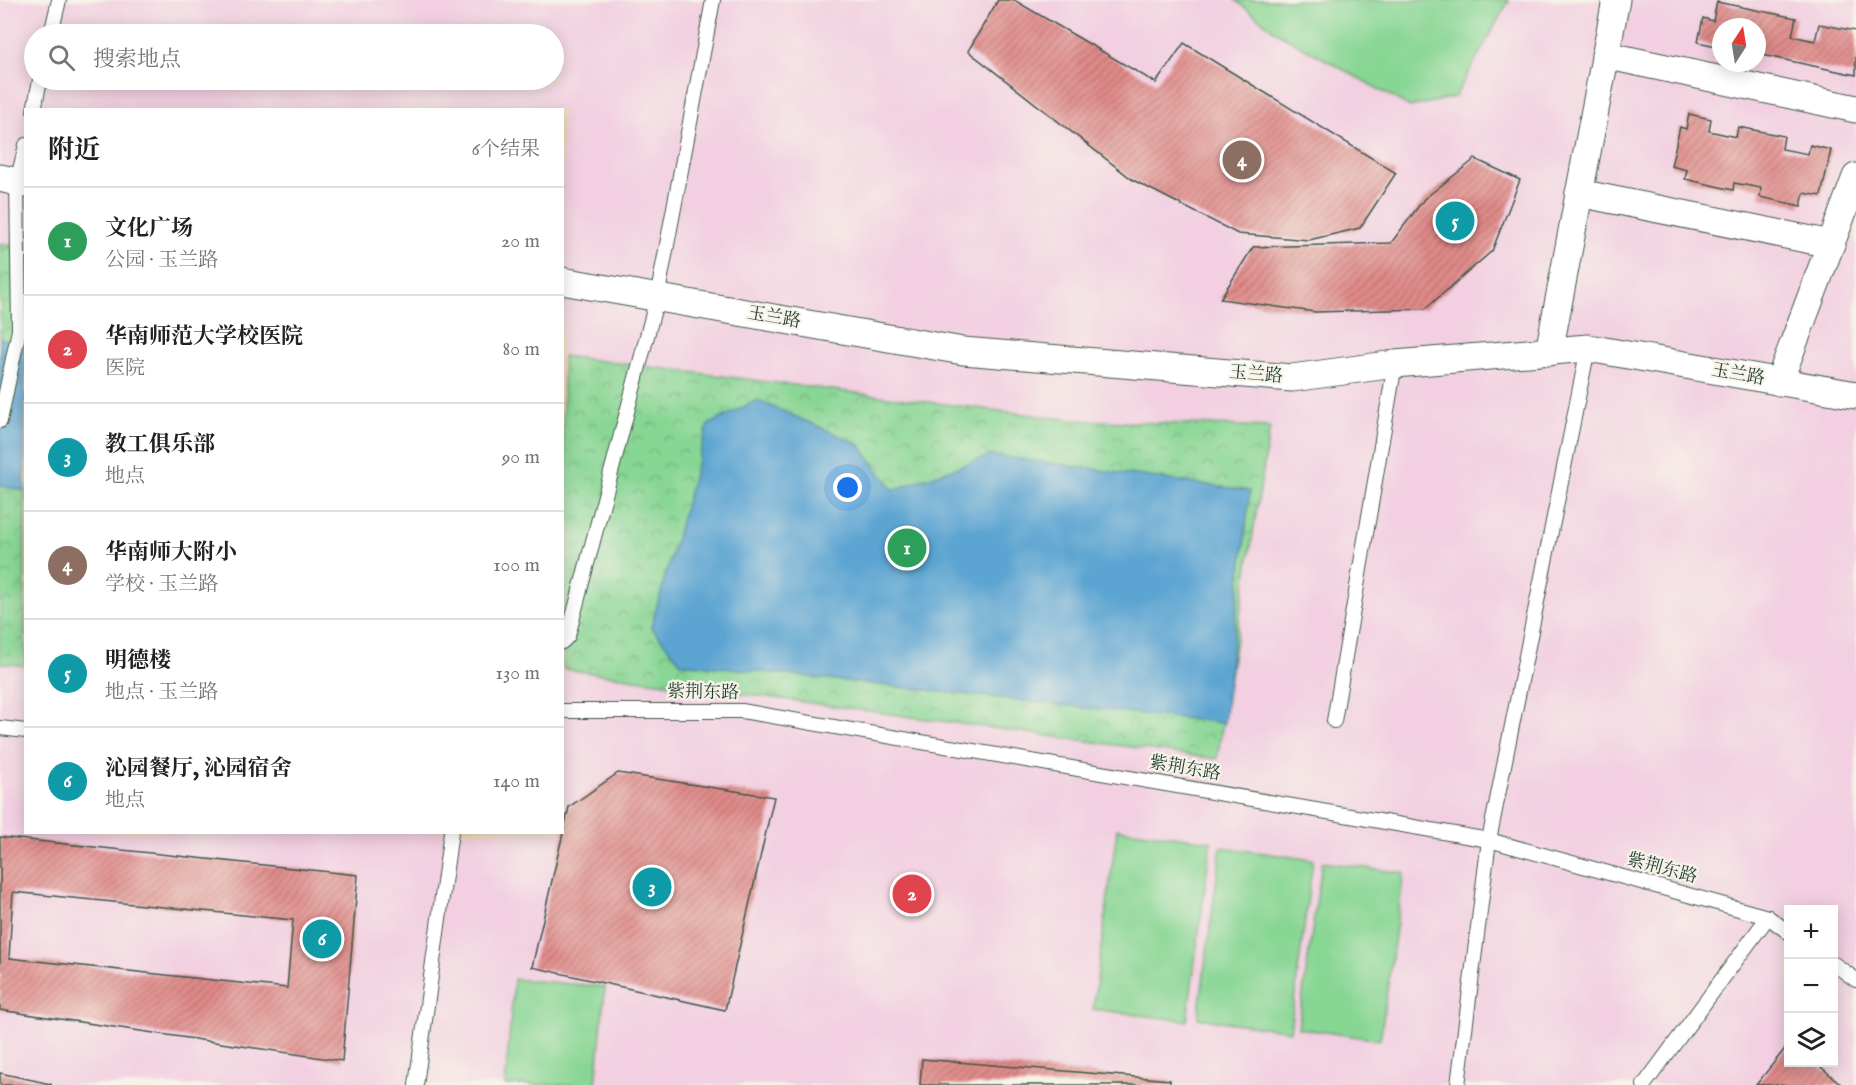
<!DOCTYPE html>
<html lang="zh">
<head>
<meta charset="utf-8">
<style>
	body { margin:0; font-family:"IM FELL English","Noto Serif SC",serif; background:#f2f2f2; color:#222 }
	.controls { position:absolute; right:18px; bottom:18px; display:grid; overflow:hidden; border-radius:0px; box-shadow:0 3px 15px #0003 }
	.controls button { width:54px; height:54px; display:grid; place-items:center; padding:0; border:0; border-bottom:2px solid #e0e0e0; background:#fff; color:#222; font:30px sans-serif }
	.compass { position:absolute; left:1712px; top:18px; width:54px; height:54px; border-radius:50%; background:#fff; box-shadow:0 3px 15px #0003; rotate:12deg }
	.you { position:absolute; left:848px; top:488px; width:21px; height:21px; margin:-15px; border:4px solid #fff; border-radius:50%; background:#1a73e8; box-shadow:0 0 0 9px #1a73e833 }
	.badge { display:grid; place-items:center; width:39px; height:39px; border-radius:50%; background:#0f766e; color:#fff; font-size:20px; font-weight:700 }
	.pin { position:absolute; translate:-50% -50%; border:3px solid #fff; box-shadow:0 2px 6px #0006 }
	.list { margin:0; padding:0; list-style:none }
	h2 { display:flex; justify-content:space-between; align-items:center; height:78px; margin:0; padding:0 24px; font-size:26px }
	h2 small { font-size:20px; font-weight:400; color:#767676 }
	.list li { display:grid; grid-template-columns:39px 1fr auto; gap:18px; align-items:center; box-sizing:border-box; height:108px; padding:0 24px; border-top:2px solid #e0e0e0 }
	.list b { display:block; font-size:22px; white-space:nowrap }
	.list p { margin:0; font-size:20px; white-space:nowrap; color:#767676 }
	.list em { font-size:20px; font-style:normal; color:#767676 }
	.icon { flex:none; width:33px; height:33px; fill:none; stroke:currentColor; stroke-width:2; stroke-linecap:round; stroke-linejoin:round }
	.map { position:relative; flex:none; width:1856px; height:1085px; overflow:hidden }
	.search { position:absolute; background:#fff; box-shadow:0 3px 15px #0003; left:24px; top:24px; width:540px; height:66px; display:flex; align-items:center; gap:15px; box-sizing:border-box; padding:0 21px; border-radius:33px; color:#767676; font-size:22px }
	.panel { position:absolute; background:#fff; box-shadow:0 3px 15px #0003; left:24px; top:108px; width:540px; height:726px; border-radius:0px }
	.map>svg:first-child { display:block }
	.built { fill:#f2cfe1; fill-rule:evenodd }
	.park { fill:url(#park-crowns); stroke:#548a64; stroke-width:1.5 }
	.pitch { fill:#88d694; stroke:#548a64; stroke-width:1.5 }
	.water { fill:#5ca4d2; stroke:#3e7083; stroke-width:1.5 }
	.building { fill:url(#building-hatch); fill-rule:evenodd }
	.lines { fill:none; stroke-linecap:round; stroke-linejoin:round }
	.service-casing { stroke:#3f5548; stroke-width:16 }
	.minor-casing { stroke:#3f5548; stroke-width:29 }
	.service { stroke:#fff; stroke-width:14 }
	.minor { stroke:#fff; stroke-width:27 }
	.labels { text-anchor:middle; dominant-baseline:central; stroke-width:4.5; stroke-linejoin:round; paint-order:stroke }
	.street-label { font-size:18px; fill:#1f3d34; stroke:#f7f3e8 }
</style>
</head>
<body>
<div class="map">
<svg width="1856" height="1085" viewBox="0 0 1856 1085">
	<defs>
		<pattern id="park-crowns" width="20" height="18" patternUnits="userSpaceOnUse" patternTransform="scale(1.5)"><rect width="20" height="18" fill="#88d694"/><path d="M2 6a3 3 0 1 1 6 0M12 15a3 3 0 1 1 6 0" fill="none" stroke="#6faf7a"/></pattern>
		<pattern id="building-hatch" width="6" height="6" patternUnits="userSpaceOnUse" patternTransform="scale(1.5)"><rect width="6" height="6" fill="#e08a89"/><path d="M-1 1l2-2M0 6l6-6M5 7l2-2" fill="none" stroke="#b57271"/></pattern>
	</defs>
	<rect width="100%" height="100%" fill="#f7f3e8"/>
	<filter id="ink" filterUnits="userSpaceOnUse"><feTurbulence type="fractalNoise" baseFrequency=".0167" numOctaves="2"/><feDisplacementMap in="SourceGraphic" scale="12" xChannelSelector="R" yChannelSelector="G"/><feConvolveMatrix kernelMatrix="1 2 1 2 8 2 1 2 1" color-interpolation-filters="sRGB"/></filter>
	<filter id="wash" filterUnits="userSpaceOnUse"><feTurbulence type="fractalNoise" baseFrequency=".008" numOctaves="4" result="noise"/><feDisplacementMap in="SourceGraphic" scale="24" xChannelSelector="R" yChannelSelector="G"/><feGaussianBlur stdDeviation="1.35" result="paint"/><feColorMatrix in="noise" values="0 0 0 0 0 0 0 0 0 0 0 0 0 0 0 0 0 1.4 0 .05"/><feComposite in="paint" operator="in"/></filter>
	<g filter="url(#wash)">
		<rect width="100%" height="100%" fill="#f3dbbb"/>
		<!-- built -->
		<path class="built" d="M0,0H1856V1085H0ZM1721,27H1757V63H1721ZM34,34H554V80H34ZM26,110H562V832H26ZM1788,910H1834V1062H1788Z"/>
		<!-- park -->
		<g class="park">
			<path d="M0,243L25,248V666L0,663Z"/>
			<path d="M563,356L1072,420L1270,427L1217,759L563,669Z"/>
		</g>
		<!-- pitch -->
		<g class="pitch">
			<path d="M1235,0H1509L1455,97L1410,107L1278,33Z"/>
			<path d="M1117,829L1211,841L1187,1021L1093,1009Z"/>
			<path d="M1221,847L1313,860L1290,1031L1198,1018Z"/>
			<path d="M1322,862L1404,873L1380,1040L1298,1028Z"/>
			<path d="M514,979L605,987L596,1085H505Z"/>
		</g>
		<!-- water -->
		<g class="water">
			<path d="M0,338L25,344V491L0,486Z"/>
			<path d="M757,400L859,444L893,490L991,455L1250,491L1224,723L681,663L651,627L708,425Z"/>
		</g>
		<g id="blocks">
			<!-- building -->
			<g class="building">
				<path d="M998,0H1014L1156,83L1184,43L1396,173L1360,228L1309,240L1238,234L1133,180L968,51Z"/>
				<path d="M1717,2L1796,18L1792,36L1815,41L1819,24L1856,31V75L1757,54V27H1721V47L1698,42L1703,18L1713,21Z"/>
				<path d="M1689,114L1711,119L1709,131L1736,137L1738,127L1784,136L1782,149L1808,154L1810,145L1831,150L1821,196L1804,193L1801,206L1760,197L1761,188L1734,183L1733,190L1685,179L1687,170L1671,166L1680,127L1686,129Z"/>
				<path d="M1475,159L1520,180L1492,251L1425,309L1315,312L1220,299L1253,247L1391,243L1424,199Z"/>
				<path d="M618,773L774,797L725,1010L532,967L569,807Z"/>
				<path d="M0,837L358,875L342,1061L0,1010ZM13,892L293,920L287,988L9,958Z"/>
				<path d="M1788,1045V1062H1815L1842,1085H1756Z"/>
				<path d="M922,1059L1170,1080V1085H920Z"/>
				<path d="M0,1073L51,1084V1085H0Z"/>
			</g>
		</g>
	</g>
	<g filter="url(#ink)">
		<use href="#blocks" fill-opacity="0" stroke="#3f5548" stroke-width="1.5"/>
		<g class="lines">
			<defs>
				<g id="service">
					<path d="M51,34L59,0"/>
					<path d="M34,110L40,80"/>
					<path d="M0,421L19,330L17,182L26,145"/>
					<path d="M562,642L568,636L657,298L713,0"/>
					<path d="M562,711H742L1489,840L1768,917L1788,932"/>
					<path d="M1334,721L1395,364"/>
					<path d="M0,728L26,731"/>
					<path d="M1834,964L1856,980"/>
					<path d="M416,1085L451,832"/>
					<path d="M1458,1085L1489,840L1588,348"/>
					<path d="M1644,1085L1768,917"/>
				</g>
				<g id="minor">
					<path d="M1605,55L1856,109"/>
					<path d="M0,178L26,184"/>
					<path d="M1579,193L1831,244"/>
					<path d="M562,281L963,351L1292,378L1395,364L1588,348L1856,395"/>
					<path d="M1549,352L1616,0"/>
					<path d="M1779,382L1856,177"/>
				</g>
			</defs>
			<!-- service casing -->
			<use href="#service" class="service-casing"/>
			<!-- minor casing -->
			<use href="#minor" class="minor-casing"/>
			<!-- service -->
			<use href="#service" class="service"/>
			<!-- minor -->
			<use href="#minor" class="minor"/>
		</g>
	</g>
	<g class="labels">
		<!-- street labels -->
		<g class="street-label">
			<text transform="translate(774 318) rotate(10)">玉兰路</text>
			<text transform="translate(1256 375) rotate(5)">玉兰路</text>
			<text transform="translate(1738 375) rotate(10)">玉兰路</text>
			<text transform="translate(703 693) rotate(1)">紫荆东路</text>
			<text transform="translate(1185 769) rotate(10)">紫荆东路</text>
			<text transform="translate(1662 869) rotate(15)">紫荆东路</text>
		</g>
	</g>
</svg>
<div class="controls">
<button>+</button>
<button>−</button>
<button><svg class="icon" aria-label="layers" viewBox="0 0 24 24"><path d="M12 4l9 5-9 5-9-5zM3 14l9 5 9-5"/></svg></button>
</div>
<svg class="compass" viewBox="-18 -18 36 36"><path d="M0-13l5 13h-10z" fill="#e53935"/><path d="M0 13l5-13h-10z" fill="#767676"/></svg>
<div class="you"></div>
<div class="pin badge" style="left:907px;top:548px;background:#2e9e5b">1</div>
<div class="pin badge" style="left:912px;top:894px;background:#e0444e">2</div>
<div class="pin badge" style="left:652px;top:887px;background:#0f9aa8">3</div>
<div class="pin badge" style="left:1242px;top:160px;background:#8d6e63">4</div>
<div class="pin badge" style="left:1455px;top:221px;background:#0f9aa8">5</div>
<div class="pin badge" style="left:322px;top:939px;background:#0f9aa8">6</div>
<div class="search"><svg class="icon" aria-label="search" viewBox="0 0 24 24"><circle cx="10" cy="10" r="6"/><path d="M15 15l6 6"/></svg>搜索地点</div>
<section class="panel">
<h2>附近<small>6个结果</small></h2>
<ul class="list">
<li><span class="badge" style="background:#2e9e5b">1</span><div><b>文化广场</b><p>公园 · 玉兰路</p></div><em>20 m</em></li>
<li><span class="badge" style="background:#e0444e">2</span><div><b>华南师范大学校医院</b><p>医院</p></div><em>80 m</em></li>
<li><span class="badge" style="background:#0f9aa8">3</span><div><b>教工俱乐部</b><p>地点</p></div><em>90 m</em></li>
<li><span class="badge" style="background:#8d6e63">4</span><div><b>华南师大附小</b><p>学校 · 玉兰路</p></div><em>100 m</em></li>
<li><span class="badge" style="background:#0f9aa8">5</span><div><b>明德楼</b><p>地点 · 玉兰路</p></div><em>130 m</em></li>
<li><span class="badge" style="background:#0f9aa8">6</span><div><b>沁园餐厅, 沁园宿舍</b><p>地点</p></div><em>140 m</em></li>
</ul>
</section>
</div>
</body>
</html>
